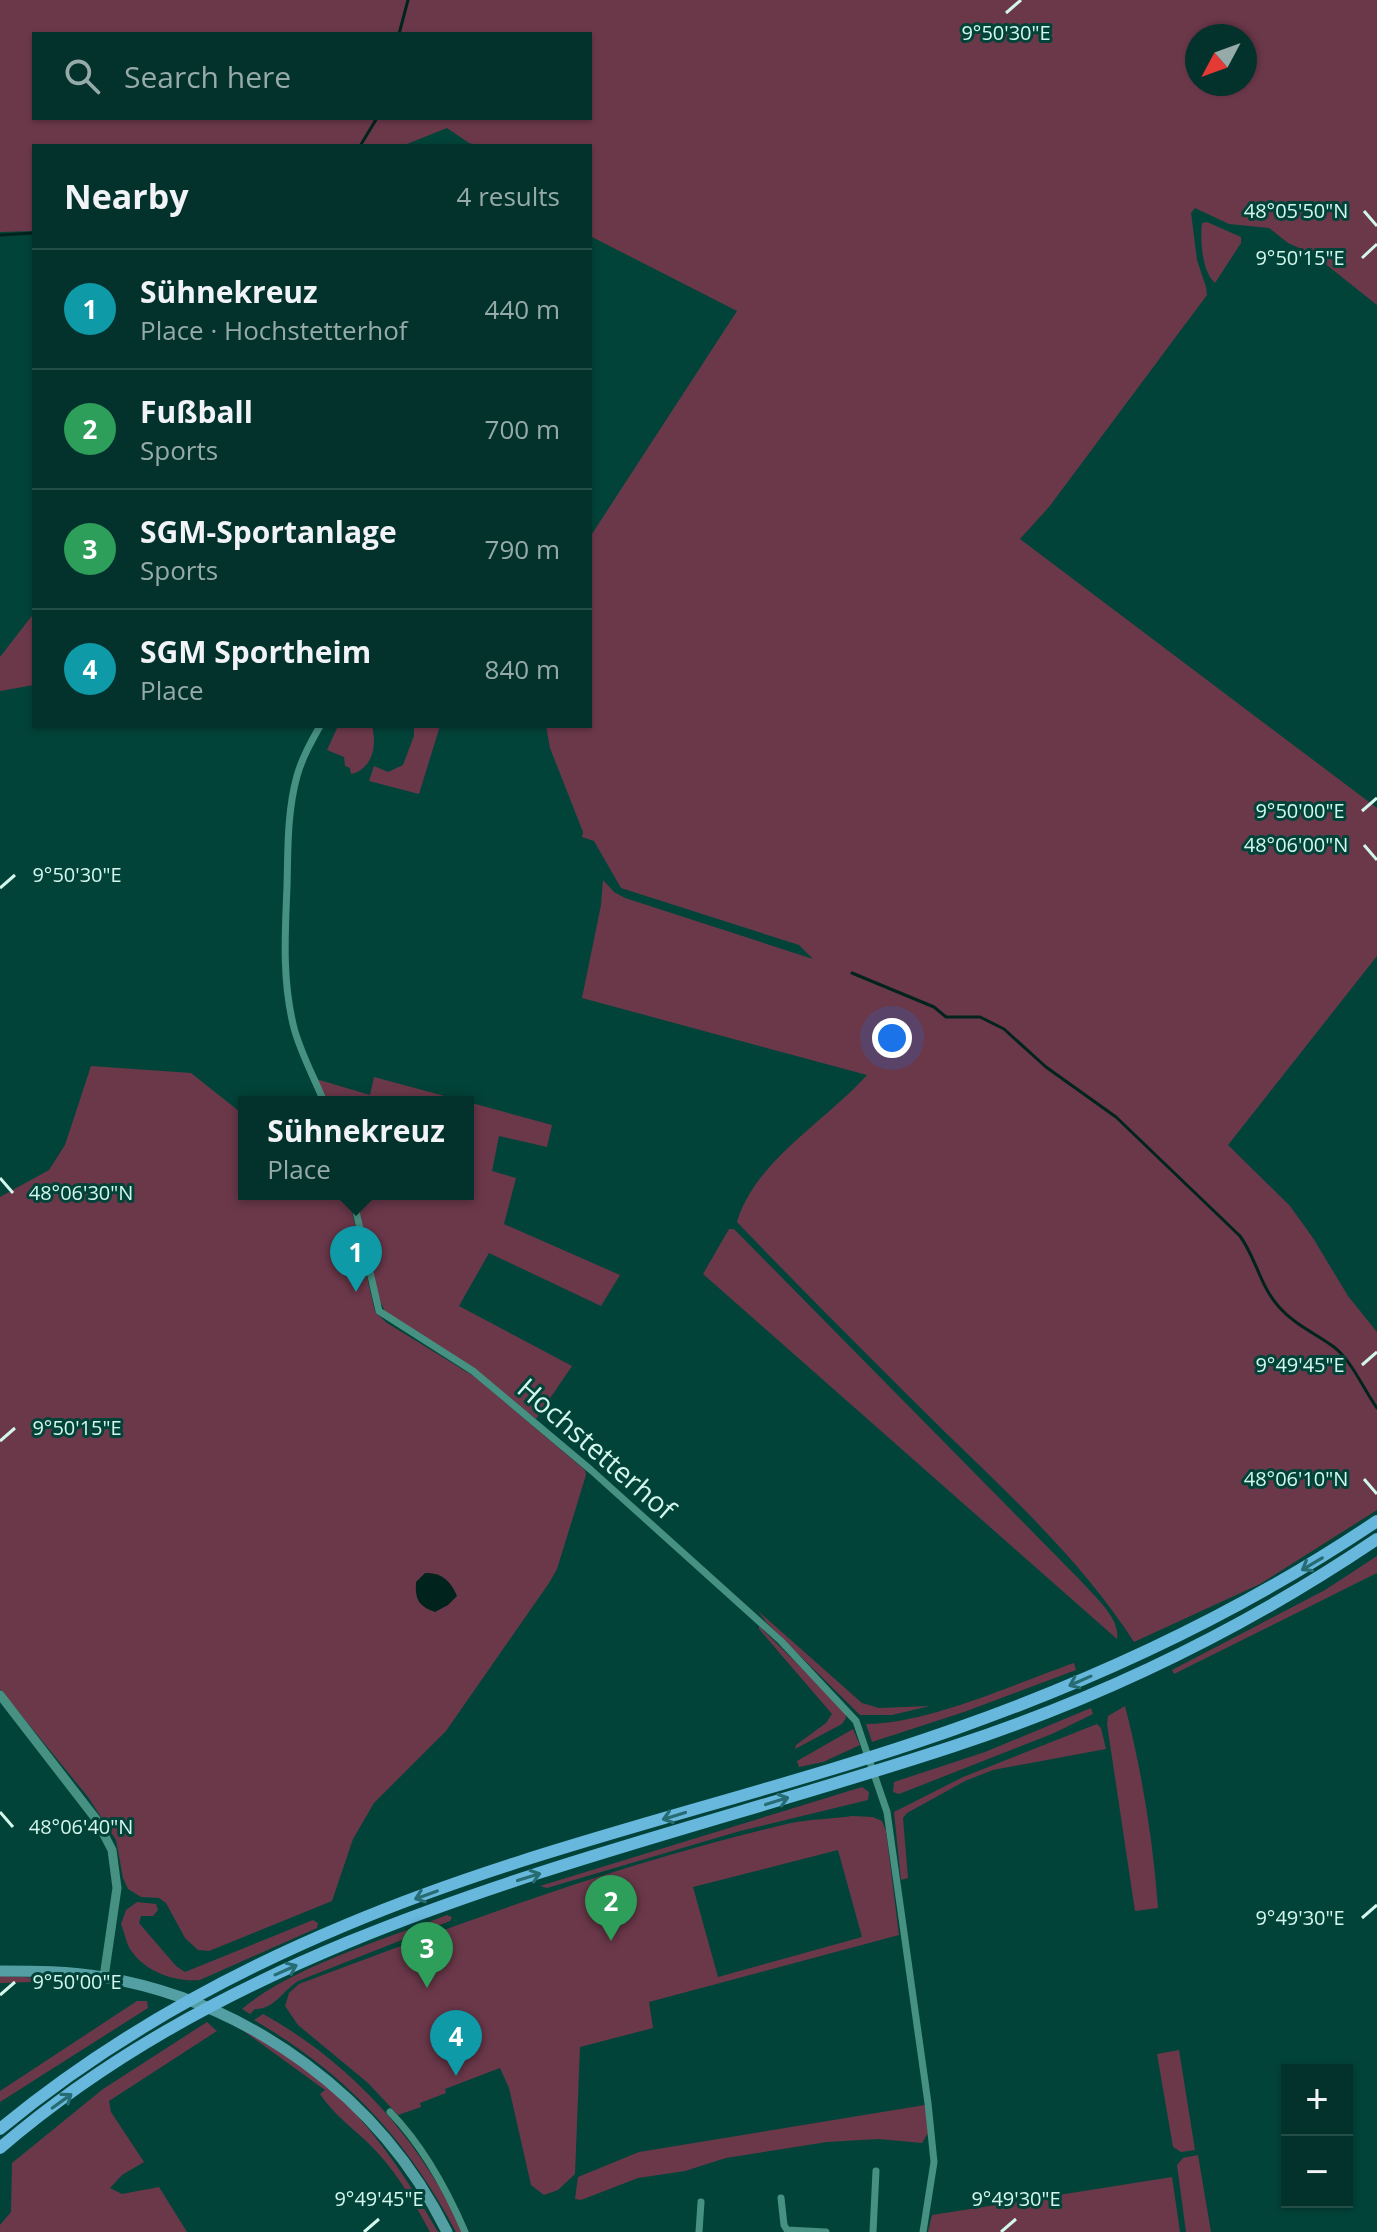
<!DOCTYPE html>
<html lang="en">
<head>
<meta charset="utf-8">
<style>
	body { margin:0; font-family:"Open Sans",sans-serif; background:#0c3a33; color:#f1f3f6 }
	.controls { position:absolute; right:24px; bottom:24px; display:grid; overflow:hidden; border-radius:0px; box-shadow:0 2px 6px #0004 }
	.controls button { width:72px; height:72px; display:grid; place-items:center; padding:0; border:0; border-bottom:2px solid #234d47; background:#02322b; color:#f1f3f6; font:40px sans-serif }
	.compass { position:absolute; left:1185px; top:24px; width:72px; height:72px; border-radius:50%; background:#02322b; box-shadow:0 2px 6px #0004; rotate:229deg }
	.you { position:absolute; left:892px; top:1038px; width:28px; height:28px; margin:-20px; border:6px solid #fff; border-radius:50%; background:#1a73e8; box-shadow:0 0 0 12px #1a73e833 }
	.badge { display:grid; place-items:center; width:52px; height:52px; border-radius:50%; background:#ea580c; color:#fff; font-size:26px; font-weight:700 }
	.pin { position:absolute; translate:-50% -66px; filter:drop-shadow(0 2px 4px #0008) }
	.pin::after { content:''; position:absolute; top:42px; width:28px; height:24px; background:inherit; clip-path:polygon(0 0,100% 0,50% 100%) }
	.popup { position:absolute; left:238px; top:1096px; width:236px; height:104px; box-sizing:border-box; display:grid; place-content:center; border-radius:0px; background:#02322b; filter:drop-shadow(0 2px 6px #0005); font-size:26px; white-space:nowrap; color:#96aaa9 }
	.popup b { font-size:30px; color:#f1f3f6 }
	.popup::after { content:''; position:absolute; left:50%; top:100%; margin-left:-16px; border:16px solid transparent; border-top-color:#02322b }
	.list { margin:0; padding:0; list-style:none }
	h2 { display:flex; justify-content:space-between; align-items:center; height:104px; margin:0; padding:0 32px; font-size:34px }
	h2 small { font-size:26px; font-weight:400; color:#96aaa9 }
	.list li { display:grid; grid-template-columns:52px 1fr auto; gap:24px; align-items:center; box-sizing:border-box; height:120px; padding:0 32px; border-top:2px solid #234d47 }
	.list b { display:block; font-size:30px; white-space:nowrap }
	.list p { margin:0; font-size:26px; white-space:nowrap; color:#96aaa9 }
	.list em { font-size:26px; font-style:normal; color:#96aaa9 }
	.icon { flex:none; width:44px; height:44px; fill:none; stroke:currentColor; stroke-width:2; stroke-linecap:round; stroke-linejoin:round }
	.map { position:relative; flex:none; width:1377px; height:2232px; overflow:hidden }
	.search { position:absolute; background:#02322b; box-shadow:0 2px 6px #0004; left:32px; top:32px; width:560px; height:88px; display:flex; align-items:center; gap:20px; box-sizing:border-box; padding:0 28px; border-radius:0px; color:#96aaa9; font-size:30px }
	.panel { position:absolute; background:#02322b; box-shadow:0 2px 6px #0004; left:32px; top:144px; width:560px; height:584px; border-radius:0px }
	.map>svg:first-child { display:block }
	.green { fill:#6b384a; fill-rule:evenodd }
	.water { fill:#00241d }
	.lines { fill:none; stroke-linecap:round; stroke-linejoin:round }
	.stream { stroke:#00241d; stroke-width:3 }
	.minor { stroke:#479182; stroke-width:7 }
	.tertiary { stroke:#479182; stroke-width:9 }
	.secondary { stroke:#549fa4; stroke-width:11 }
	.trunk { stroke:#68b8dd; stroke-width:12 }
	.oneway { stroke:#266c72 }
	.ticks { fill:none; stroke:#d3f6ed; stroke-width:3 }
	.labels { text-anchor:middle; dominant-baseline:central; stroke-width:6; stroke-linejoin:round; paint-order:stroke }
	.street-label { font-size:28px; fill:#d3f6ed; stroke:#024339 }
	.ticks-label { font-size:20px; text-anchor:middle; fill:#d3f6ed; stroke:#024339; stroke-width:6; stroke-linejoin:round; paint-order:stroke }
</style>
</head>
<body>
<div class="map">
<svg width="1377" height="2232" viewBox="0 0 1377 2232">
	<rect width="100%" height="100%" fill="#024339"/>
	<!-- green -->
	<g class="green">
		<path d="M0,0H1377V305L1313,254L1288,243L1269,228L1229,224L1195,208L1191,213L1197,260L1206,287L1207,295L1049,507L1020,539L1377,808V956L1228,1145L1290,1206L1313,1238L1348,1296L1377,1332V1510L1260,1584L1134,1642C1084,1564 1013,1498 947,1434C876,1364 806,1294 737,1222C755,1161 827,1120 867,1075L582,998L601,905L603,880L614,892L625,898L813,959L799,945L621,888L594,841L582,837L583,832L550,748L546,726H590V537L737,311L590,236V146H481L469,143L447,128L402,146H34V231L0,232ZM34,34H590V118H34ZM1197,36H1245V84H1197Z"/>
		<path d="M1207,222L1241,237V243L1215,283C1202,272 1200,240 1202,223Z"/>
		<path d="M34,613V685L0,691V657Z"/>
		<path d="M338,726H372C377,745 373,769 351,774L350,768L345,766L344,757L327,750Z"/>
		<path d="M414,726H440L419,794L369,781L374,766L388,772L403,765L414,736Z"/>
		<path d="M91,1066L191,1073L244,1115V1194H348L375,1312L387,1323L475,1377L585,1470L586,1475L557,1569L549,1583L446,1731L374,1803L353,1839L332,1901L209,1951L198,1950L185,1938L166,1903L159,1898L141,1897L128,1889L123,1878L116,1840L88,1797L0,1689V1197L49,1170L65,1145Z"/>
		<path d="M374,1077L467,1102H326L316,1079L370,1095Z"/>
		<path d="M468,1102L552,1125L547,1147L499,1136L492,1171L516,1178L504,1224L620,1275L601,1306L489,1253L459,1306L572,1366L536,1419L477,1372L386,1313L379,1299L354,1194H468Z"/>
		<path d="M729,1229H734L1081,1581C1094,1596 1121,1619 1117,1639L703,1274Z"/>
		<path d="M1377,1556V1573L1174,1674L1172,1670L1325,1590Z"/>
		<path d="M758,1611L862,1703L879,1708L930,1706L892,1715H860L767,1623Z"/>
		<path d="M759,1626L845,1711L846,1718L842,1724L795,1749L796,1745L826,1723L832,1714L759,1629Z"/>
		<path d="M1074,1663L1076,1670L964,1712L872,1742L866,1724C928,1724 1014,1684 1074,1663Z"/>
		<path d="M1125,1706C1142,1772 1153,1840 1158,1908L1135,1911L1107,1724L1108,1716Z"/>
		<path d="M1091,1708L1093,1714L1052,1734L899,1794L893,1792L894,1782L985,1752Z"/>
		<path d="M1097,1724L1101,1728L1106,1749L993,1770L965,1781L907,1813L903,1818L908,1878L901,1880L894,1812L963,1777Z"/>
		<path d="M853,1729L860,1745L823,1762L799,1767L797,1761Z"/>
		<path d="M862,1787L869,1792L868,1800L740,1831L547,1888L540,1886Z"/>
		<path d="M852,1816L873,1817L882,1821L886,1831L899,1935L649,2002L653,2028L580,2047L575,2174L558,2190L544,2195L531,2185L509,2088L500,2068L445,2089L446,2093L420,2103L421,2107L398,2115L368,2083L298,2025L285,2006L289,1993L299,1984C460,1923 623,1862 791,1823C810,1819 832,1819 852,1816ZM838,1850L862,1937L718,1977L693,1887Z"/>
		<path d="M137,1902L156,1904L158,1910L153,1916H141L139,1923L176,1966L185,1972L313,1920L318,1923L317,1928L200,1980C174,1982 145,1972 130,1949C126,1942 124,1931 121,1924L126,1910Z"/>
		<path d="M447,1915L452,1917L450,1921L298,1981C283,1991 273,2010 255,2009L250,2014L242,2009C291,1967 386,1939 447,1915Z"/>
		<path d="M0,1976L87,1980L94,1989L68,1981L0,1983Z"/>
		<path d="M137,2001H147L148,2008L0,2102V2091Z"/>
		<path d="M263,2014C352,2063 420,2140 463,2232H456C407,2139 345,2073 254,2020Z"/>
		<path d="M207,2022L217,2031L109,2101L111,2112L144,2162L122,2175L110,2188L122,2194L159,2187L187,2232H0V2225L11,2212L12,2163L103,2089Z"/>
		<path d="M238,2027C256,2037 274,2047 292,2058C356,2101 400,2166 438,2232H430C415,2204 399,2176 377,2152C359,2132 335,2117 320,2094L325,2090Z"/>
		<path d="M1179,2050L1195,2150L1181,2152L1173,2147L1157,2054Z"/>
		<path d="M925,2105L928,2133L922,2143L879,2139L827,2142L726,2158L685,2171L638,2178L581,2200L575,2199L578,2177L639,2152Z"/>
		<path d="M1198,2155L1211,2232H1186L1177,2165L1183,2158Z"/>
		<path d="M1172,2177L1180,2232H928L932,2215Z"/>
	</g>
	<!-- water -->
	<path class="water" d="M425,1573C441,1572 451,1581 457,1596L448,1605L435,1612C418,1606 415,1599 416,1582Z"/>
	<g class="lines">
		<!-- stream -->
		<g class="stream">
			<path d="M399,34L408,0"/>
			<path d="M360,146L377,118"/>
			<path d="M0,235L34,233"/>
			<path d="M852,973L934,1007L946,1017H980L1004,1029L1046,1067L1116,1117L1240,1236C1256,1258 1260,1286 1279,1307C1295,1325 1315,1333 1334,1347C1352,1361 1364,1390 1377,1408"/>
		</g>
		<!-- minor -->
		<g class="minor">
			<path d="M320,726C311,742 302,758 297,776C287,812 288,850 287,887C285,934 282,981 294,1028C301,1054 314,1077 324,1102"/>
			<path d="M352,1194L379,1311L473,1371L591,1470L781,1641L856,1721L887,1812L928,2103L934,2162L923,2232"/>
			<path d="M390,2112C422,2145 447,2190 465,2232"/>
			<path d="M781,2198L784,2225L787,2230L826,2232"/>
			<path d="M699,2232L701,2202"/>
			<path d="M873,2232L876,2171"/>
		</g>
		<!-- tertiary -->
		<path class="tertiary" d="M0,1695L96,1819L112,1850L117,1888L104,1977"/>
		<!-- secondary -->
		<path class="secondary" d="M0,1971C34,1971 69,1971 103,1977C250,2002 381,2098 447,2232"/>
		<!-- trunk -->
		<g class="trunk">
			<path d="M0,2129C104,2043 221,1977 346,1925C543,1842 754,1800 955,1729C1105,1676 1245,1610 1377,1521"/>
			<path d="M0,2148C268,1918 628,1854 954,1746C1103,1697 1247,1627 1377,1539"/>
		</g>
	</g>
	<!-- one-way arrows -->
	<defs><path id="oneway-shaft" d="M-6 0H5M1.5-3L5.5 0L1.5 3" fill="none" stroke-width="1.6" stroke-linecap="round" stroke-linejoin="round" transform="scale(2)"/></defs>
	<g class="oneway">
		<use href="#oneway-shaft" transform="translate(1312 1564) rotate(149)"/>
		<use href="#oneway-shaft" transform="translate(1080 1681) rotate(156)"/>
		<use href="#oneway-shaft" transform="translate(777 1801) rotate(-17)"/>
		<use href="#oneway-shaft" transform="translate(674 1816) rotate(163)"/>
		<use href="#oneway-shaft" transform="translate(529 1877) rotate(-17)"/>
		<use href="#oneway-shaft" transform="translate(426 1895) rotate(160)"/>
		<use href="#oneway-shaft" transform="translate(286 1970) rotate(-24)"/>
		<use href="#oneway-shaft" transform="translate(62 2101) rotate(-36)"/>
	</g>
	<!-- ticks -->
	<path class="ticks" d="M1006,13L1021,0M1364,211L1377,226M1362,258L1377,244M1362,811L1377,798M1364,845L1377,860M0,888L15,875M0,1178L13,1193M1362,1365L1377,1352M0,1441L15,1428M1364,1479L1377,1494M0,1812L13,1827M1362,1918L1377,1905M0,1995L15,1982M364,2232L379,2219M1001,2232L1016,2219"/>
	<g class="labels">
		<!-- street labels -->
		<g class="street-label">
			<text transform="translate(597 1448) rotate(41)">Hochstetterhof</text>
		</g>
	</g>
	<g class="ticks-label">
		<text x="1006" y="40">9°50'30"E</text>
		<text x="1296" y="218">48°05'50"N</text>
		<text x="1300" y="265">9°50'15"E</text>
		<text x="1300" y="818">9°50'00"E</text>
		<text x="1296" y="852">48°06'00"N</text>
		<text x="77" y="882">9°50'30"E</text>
		<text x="81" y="1200">48°06'30"N</text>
		<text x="1300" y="1372">9°49'45"E</text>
		<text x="77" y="1435">9°50'15"E</text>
		<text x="1296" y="1486">48°06'10"N</text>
		<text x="81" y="1834">48°06'40"N</text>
		<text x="1300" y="1925">9°49'30"E</text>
		<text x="77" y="1989">9°50'00"E</text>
		<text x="379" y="2206">9°49'45"E</text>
		<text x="1016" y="2206">9°49'30"E</text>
	</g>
</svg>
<div class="controls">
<button>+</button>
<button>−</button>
</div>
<svg class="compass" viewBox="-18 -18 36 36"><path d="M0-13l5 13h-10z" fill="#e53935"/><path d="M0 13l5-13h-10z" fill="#96aaa9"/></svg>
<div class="you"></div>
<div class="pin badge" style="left:356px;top:1292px;background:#0f9aa8">1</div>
<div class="popup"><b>Sühnekreuz</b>Place</div>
<div class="pin badge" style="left:611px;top:1941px;background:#2e9e5b">2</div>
<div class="pin badge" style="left:427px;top:1988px;background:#2e9e5b">3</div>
<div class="pin badge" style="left:456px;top:2076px;background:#0f9aa8">4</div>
<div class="search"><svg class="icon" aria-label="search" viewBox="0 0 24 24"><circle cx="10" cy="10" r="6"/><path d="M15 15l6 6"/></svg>Search here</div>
<section class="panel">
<h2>Nearby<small>4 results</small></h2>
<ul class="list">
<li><span class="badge" style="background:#0f9aa8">1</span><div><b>Sühnekreuz</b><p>Place · Hochstetterhof</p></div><em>440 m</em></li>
<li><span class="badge" style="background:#2e9e5b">2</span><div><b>Fußball</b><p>Sports</p></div><em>700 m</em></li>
<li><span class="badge" style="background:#2e9e5b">3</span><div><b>SGM-Sportanlage</b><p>Sports</p></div><em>790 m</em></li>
<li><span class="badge" style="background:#0f9aa8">4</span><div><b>SGM Sportheim</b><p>Place</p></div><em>840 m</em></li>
</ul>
</section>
</div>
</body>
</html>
